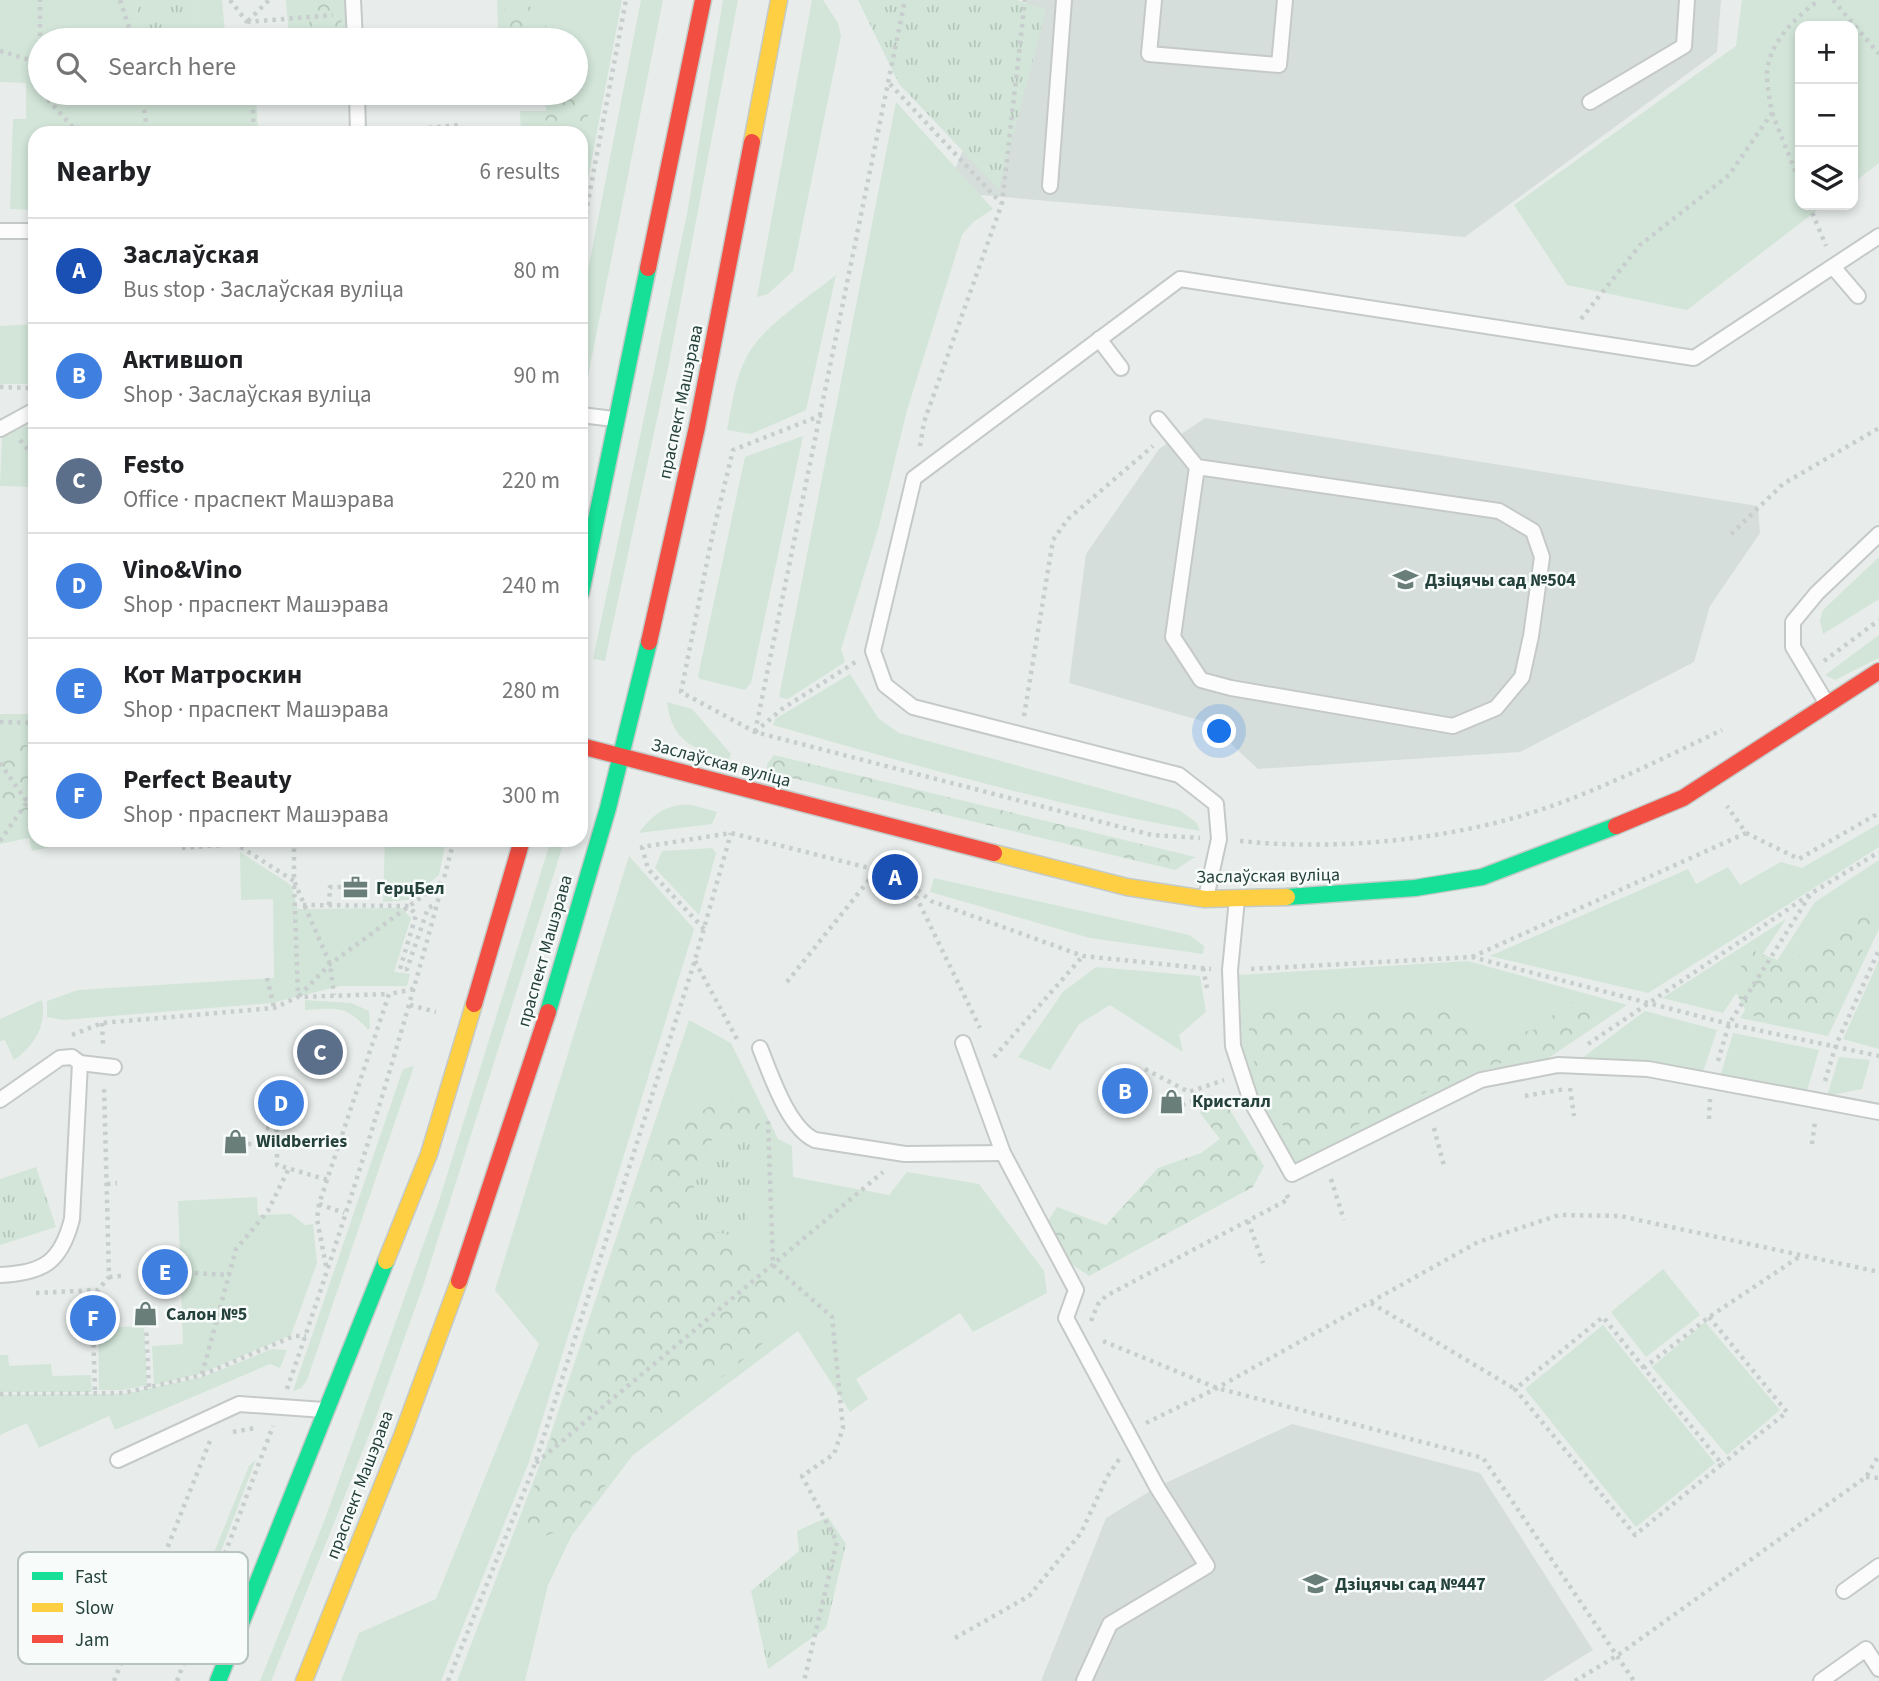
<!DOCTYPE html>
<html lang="en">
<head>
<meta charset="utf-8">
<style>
	body { margin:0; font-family:"Source Sans 3",sans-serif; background:#f2f2f2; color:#202124 }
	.controls { position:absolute; right:21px; top:21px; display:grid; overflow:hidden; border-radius:14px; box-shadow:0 4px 10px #0003 }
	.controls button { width:63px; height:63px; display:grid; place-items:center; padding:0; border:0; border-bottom:2px solid #e0e0e0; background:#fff; color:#202124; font:35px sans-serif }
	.you { position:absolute; left:1220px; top:732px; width:24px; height:24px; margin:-18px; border:5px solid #fff; border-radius:50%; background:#1a73e8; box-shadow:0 0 0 10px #1a73e833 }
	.badge { display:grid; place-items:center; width:46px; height:46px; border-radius:50%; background:#0b8043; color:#fff; font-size:23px; font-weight:700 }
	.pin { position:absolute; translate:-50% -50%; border:4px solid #fff; box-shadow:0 2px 7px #0006 }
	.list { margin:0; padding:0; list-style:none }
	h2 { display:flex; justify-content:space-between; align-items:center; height:91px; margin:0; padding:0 28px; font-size:30px }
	h2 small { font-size:23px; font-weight:400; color:#757577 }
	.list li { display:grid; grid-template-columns:46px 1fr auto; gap:21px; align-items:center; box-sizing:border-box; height:105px; padding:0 28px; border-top:2px solid #e0e0e0 }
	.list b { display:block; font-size:26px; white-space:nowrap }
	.list p { margin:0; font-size:23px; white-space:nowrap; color:#757577 }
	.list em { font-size:23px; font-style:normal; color:#757577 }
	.icon { flex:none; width:38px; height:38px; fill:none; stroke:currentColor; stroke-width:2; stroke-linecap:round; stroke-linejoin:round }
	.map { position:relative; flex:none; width:1879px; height:1681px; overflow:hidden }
	.search { position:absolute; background:#fff; box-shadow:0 4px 10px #0003; left:28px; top:28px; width:560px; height:77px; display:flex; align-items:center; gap:18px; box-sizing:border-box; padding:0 24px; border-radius:38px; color:#757577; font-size:26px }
	.panel { position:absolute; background:#fff; box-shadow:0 4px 10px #0003; left:28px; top:126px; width:560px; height:721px; border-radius:21px }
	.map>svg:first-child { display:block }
	.built { fill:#d6dedb }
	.grass { fill:#d2e5d8 }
	.forest { fill:url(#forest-crowns) }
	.park { fill:url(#park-tufts) }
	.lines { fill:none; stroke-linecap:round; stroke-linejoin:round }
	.lane-casing { stroke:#c5cac8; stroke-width:18 }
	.fast-casing { stroke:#c3cac8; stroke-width:19 }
	.slow-casing { stroke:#c3cac8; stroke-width:19 }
	.jam-casing { stroke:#c3cac8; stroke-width:19 }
	.path { stroke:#c7cecd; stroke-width:4.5; stroke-dasharray:3.5 5; stroke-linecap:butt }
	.lane { stroke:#fcfcfc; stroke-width:14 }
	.fast { stroke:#16e098; stroke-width:16 }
	.slow { stroke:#ffcf43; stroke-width:16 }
	.jam { stroke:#f24e42; stroke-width:16 }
	.labels { text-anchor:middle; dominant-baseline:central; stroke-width:5; stroke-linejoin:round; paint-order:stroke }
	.street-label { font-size:18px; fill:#25413b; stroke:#f7fbf9 }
	.poi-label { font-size:18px; font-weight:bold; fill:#25413b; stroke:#f7fbf9; text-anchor:start }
	.key { fill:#f7fbf9; stroke:#b8c3c0; stroke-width:2 }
	.key-label { font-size:19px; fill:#25413b }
</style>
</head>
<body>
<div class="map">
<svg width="1879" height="1681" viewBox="0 0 1879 1681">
	<defs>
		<pattern id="forest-crowns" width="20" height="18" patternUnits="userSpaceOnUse" patternTransform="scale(1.75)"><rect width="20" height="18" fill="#d2e5d8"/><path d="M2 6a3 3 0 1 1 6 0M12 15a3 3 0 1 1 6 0" fill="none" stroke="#b4c6ba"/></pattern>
		<pattern id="park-tufts" width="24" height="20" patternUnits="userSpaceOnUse" patternTransform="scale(1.75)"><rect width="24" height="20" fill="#d2e5d8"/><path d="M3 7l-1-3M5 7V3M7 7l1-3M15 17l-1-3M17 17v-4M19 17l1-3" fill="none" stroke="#b4c6ba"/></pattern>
	</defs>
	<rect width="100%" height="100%" fill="#e8edeb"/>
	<!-- built -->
	<g class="built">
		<path d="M1028,0H1721L1717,52L1465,237L945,192Z"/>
		<path d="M1205,418L1758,506L1760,533L1710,606L1694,662L1520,752L1258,769L1209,723L1069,683L1086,554L1159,449Z"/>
		<path d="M1292,1424L1480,1473L1593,1650L1543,1681H1041L1106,1518L1157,1487Z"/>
	</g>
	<!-- grass -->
	<g class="grass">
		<path d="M0,0H137L139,40H40V93H256L258,133H35V210L10,209L13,119H26V83L0,82Z"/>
		<path d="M194,0H222L225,32L240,40H186L195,16Z"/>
		<path d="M286,0H347L346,40H273L289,37Z"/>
		<path d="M497,0H622L581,216V133H521L520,111H546L545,93H576V40H491V30L498,29Z"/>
		<path d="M641,0H663L584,396L581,398V306Z"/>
		<path d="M723,0H738L669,363L605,661L593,659L687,214Z"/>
		<path d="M812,0H823L838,23L841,36L793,271L768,294L757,297Z"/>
		<path d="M1742,0H1879V163L1853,183V26H1800V205H1824L1687,310L1567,285L1514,205L1736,46Z"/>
		<path d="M896,102L993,209L973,222L962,235L907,410L879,526L841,649L845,662L788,699L779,697Z"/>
		<path d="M836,275L806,410L751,434L727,430C732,405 735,378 747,356C762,327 810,296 836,275Z"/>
		<path d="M35,324V384H0V326Z"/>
		<path d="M35,422V840H84L32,851L29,838L0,844V714H32L31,487L0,486L2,437Z"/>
		<path d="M803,436L751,683L745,690L700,679L698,676L745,457Z"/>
		<path d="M1879,557V599L1823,634L1820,621L1823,610Z"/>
		<path d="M1879,635V658L1835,680L1825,675Z"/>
		<path d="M850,674L878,718L899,733L1179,810L1197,823L1200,831C1055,806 914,765 773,725L775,719Z"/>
		<path d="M667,702L692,709L731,754L729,760C694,748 672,743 667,702Z"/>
		<path d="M692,805L717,812L712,824L639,833C652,814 669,803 692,805Z"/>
		<path d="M1879,824V847L1648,993L1490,956L1688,869L1696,884L1728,867L1740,885L1781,862L1802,868Z"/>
		<path d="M385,840H446L439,875L408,900L383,902Z"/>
		<path d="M551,840L564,842L423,1286L375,1420L271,1681H260L325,1519L439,1201Z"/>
		<path d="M712,848L716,853L699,915L655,868L662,851Z"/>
		<path d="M240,852L291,885L298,909L401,908L411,918L394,972L410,974L407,986H340L272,1003L63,1020L47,1017V1001L78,990L274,978L273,899L241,900Z"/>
		<path d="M629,856L694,929L529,1462L441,1681H341L359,1633L436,1599L539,1344L495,1290Z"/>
		<path d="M1879,860V929L1828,1036L1740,1018L1815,902Z"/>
		<path d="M934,878L1189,935L1204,946L1203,954L1090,938L930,892Z"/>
		<path d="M1786,919L1723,1013L1662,998Z"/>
		<path d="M1879,960V1049L1843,1039Z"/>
		<path d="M1468,961L1627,1005L1547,1059L1479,1071L1295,1165L1258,1100L1242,1047L1239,975Z"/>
		<path d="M1096,967L1200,976L1206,1012L1179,1035L1183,1052L1110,1005L1079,1024L1050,1070L1018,1057L1063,992Z"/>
		<path d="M42,1000C47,1026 34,1046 14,1060L5,1040L0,1041V1019Z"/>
		<path d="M305,1000L351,1003L369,1011L370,1028L368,1030C347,1005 336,1008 305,1010Z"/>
		<path d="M1645,1011L1717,1030L1703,1072L1641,1060L1582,1058Z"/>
		<path d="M689,1020L731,1043L778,1139L792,1146L793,1177L889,1195L907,1172L979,1184L1044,1271L1047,1293L973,1332L960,1313L856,1379L868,1399L850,1412L798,1331L633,1455L572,1535L548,1585L525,1681H457L545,1451Z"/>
		<path d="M1733,1033L1819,1050L1806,1094L1720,1077Z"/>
		<path d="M1839,1057L1870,1060L1862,1089L1827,1096Z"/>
		<path d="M414,1066L307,1380L301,1388L293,1391L403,1069Z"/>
		<path d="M257,1197L258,1215L291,1214L305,1225L313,1224L317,1263L291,1335L202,1373L154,1385L152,1346L183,1344L178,1201Z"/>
		<path d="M1663,1269L1700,1315L1646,1357L1611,1312Z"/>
		<path d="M1705,1322L1780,1410L1727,1455L1652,1367Z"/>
		<path d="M1603,1325L1715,1463L1636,1527L1525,1389Z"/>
		<path d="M144,1326L147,1385L123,1390H99L98,1328Z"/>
		<path d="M272,1349L287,1350L280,1368L270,1364L115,1430L109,1416L39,1448L27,1423L0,1435V1395L124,1394L203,1377Z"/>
		<path d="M0,1355H8L9,1366L51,1364L52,1376L91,1375L92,1392H0Z"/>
		<path d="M256,1459L187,1641L179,1639L249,1466Z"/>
	</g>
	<!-- forest -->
	<g class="forest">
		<path d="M312,0H342L341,40H307Z"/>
		<path d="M506,0L527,3L549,29L545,40H500Z"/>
		<path d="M576,76L578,87L588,93L593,107L582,127L571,133L543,119L549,108L550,93H576Z"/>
		<path d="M369,93H455V102L370,104Z"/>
		<path d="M0,737L35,748V820L18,819L0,812Z"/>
		<path d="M774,755L1195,857L1175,870L767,772V764Z"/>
		<path d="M1846,914H1867L1873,927L1828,1028L1748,1015L1731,983L1751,950L1786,963L1807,951Z"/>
		<path d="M1565,1001L1601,1010L1547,1055L1478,1067L1299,1153L1266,1096L1249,1046V1003L1339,1013L1455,1004L1483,1040L1542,1028Z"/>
		<path d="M1206,1095L1222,1097L1264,1166L1253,1187L1089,1276L1070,1263L1048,1221L1057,1207L1106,1225L1158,1168L1201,1153L1220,1139L1200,1113Z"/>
		<path d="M723,1097L746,1098L762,1128L752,1138L715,1132C709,1148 697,1167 694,1183C690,1217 732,1234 751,1251C769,1267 779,1284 789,1305L767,1340L631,1452L574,1526L542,1537L523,1518L658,1141Z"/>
	</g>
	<!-- park -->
	<g class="park">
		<path d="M137,0H194L195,16L186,40H139Z"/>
		<path d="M858,0H1017L1046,10L999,189L899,84Z"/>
		<path d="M720,1136L759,1141L744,1238L682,1225L708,1145Z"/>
		<path d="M36,1167L56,1227L0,1245V1179Z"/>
		<path d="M828,1517L846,1544L826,1628L768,1669L751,1591L799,1551L797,1531Z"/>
	</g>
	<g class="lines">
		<defs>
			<g id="lane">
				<path d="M353,0L355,40"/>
				<path d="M1154,0L1149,54L1279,65L1285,0"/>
				<path d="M357,93L358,133"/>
				<path d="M1590,102L1684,46L1687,0"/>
				<path d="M1050,186L1064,0"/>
				<path d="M0,231H35"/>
				<path d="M1834,268L1858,296"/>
				<path d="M1099,339L1121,368"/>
				<path d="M581,415L614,419"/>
				<path d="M1158,419L1197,467L1499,511L1533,531L1542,557L1531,636L1522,677L1496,708L1453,726L1231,688L1201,680L1173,637L1197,467"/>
				<path d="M0,429L35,410"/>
				<path d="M1827,704L1793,647V622L1817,593L1879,534"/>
				<path d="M1206,898L1219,839L1216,804L1179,775L913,707L885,685L873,651L914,478L1180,279L1694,358L1879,236"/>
				<path d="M1237,899L1230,970L1233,1046L1251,1101L1292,1174L1481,1080L1558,1065L1648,1069L1879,1112"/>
				<path d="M963,1043L1003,1153L1076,1290L1066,1318L1157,1487L1207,1566L1110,1624L1084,1681"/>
				<path d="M760,1048C771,1075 788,1128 815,1140L905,1154L1003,1153"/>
				<path d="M80,1063L114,1067"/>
				<path d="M0,1100L60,1058L72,1057L80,1063L72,1219C61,1262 44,1273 0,1275"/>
				<path d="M118,1460L239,1404L324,1410"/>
				<path d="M1844,1591L1879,1566"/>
				<path d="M1821,1681L1866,1649L1879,1669"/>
			</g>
			<g id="fast">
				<path d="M581,593L648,268"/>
				<path d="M1287,897L1415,888L1482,877L1616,826"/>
				<path d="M548,1012L608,808L649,642"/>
				<path d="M218,1681L386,1261"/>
			</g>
			<g id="slow">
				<path d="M752,142L779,0"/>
				<path d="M994,853L1127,887L1205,899L1287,897"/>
				<path d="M386,1261L429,1154L474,1004"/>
				<path d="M304,1681L402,1436L459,1281"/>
			</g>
			<g id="jam">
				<path d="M648,268L703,0"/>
				<path d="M649,642L697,427L752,142"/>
				<path d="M581,746L994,853"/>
				<path d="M1616,826L1683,798L1879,671"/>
				<path d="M474,1004L522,840"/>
				<path d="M459,1281L548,1012"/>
			</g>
		</defs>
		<!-- lane casing -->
		<use href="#lane" class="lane-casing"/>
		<!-- fast casing -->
		<use href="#fast" class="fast-casing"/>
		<!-- slow casing -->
		<use href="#slow" class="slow-casing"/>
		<!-- jam casing -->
		<use href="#jam" class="jam-casing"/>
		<!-- path -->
		<g class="path">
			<path d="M120,0L133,40"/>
			<path d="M230,0L247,22L249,40"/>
			<path d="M1833,0L1879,54"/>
			<path d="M248,21L269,0"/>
			<path d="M247,22L333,15"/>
			<path d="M374,35L415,33"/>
			<path d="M0,51L40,63"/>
			<path d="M40,70V0"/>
			<path d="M890,84L1001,203"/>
			<path d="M42,93L78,133"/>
			<path d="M141,93L148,133"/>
			<path d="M252,93L254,133"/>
			<path d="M1772,113L1800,183"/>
			<path d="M378,132L461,125"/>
			<path d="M1809,205L1826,246"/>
			<path d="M581,239L626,0"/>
			<path d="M1581,319L1640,245L1729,175L1772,113C1770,100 1767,87 1767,74C1768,43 1796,17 1819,0"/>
			<path d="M0,387L31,388"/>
			<path d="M822,415L733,450L712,537L681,692L755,732L1152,835L1200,838"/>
			<path d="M20,440L35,458"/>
			<path d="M920,446L924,422L1002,203L1025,0"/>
			<path d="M1731,534L1783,484L1879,428"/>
			<path d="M1824,661L1879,620"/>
			<path d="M1024,716L1053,540L1068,519L1153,446"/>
			<path d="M0,722L35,723"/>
			<path d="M755,732L905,0"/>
			<path d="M755,732L782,709L857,661"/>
			<path d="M0,763L25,799L35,803"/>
			<path d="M1746,833L1799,859L1879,813"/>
			<path d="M294,840V881L330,964L334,995"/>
			<path d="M0,841L27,802"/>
			<path d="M1240,841C1326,850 1426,842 1510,819C1581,800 1655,762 1722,730"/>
			<path d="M182,848L236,844L294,881L298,997"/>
			<path d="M895,877L900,861"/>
			<path d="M912,888L980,1028"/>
			<path d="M303,905L409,906L416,915L400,969H407L428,908L436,904"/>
			<path d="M329,905L330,887H343"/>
			<path d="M704,929L648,869L642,847L731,833L877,870L910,884L931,901L1083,956L1211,969"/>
			<path d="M1472,957L1746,833L1727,806"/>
			<path d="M695,961L739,1043"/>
			<path d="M1203,968L1207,988"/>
			<path d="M1251,969L1472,957L1729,1024L1879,1056"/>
			<path d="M267,978L274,1007"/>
			<path d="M787,982L877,870"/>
			<path d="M299,996L330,964L442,882"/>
			<path d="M410,1005L436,1012"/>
			<path d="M102,1023L103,1045"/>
			<path d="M72,1035L102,1023L274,1008L298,997L389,994"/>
			<path d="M1588,1044L1812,893L1879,852"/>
			<path d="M994,1057L1083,956"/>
			<path d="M1718,1061L1729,1024L1810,895"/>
			<path d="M1145,1069L1189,1092L1224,1080"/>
			<path d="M1825,1081L1836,1045L1879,950"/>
			<path d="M1570,1088L1574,1116"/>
			<path d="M1525,1096L1565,1089"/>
			<path d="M1182,1105L1191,1102L1198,1092"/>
			<path d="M1709,1119L1710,1099"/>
			<path d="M277,1120V1165L328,1180"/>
			<path d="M768,1121L773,1265L832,1317L843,1428L834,1454L802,1476L837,1542L804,1681"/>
			<path d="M266,1128L277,1129"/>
			<path d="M1434,1128L1444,1166"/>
			<path d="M248,1144L277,1145"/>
			<path d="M1812,1144L1815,1121"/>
			<path d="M1331,1179L1344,1220"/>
			<path d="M107,1184L117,1183"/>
			<path d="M319,1204L344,1213"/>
			<path d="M1248,1221L1263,1263"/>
			<path d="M326,1266L317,1219L319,1204L389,994L414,989"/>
			<path d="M178,1272L230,1275"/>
			<path d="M109,1277L121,1276"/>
			<path d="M36,1293L98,1290L109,1277L104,1085"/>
			<path d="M1371,1303L1515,1389"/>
			<path d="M1709,1317L1787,1412L1722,1464"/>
			<path d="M1091,1321L1098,1304L1106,1296L1289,1199L1286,1194"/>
			<path d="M146,1324L149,1387"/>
			<path d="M93,1327L95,1393"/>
			<path d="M1103,1341L1217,1388L1483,1458L1634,1681"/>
			<path d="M1644,1368L1603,1317L1515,1389L1635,1535L1722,1464L1644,1368L1709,1317L1802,1255"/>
			<path d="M202,1374L236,1249L268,1211L289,1168"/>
			<path d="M287,1389C350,1208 406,1025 454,840"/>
			<path d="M0,1394L124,1393L202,1375L294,1336H306"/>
			<path d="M1146,1423L1217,1388L1478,1242L1559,1215L1620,1216L1879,1272"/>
			<path d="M233,1432L255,1428"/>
			<path d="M536,1463L883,1172"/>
			<path d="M1866,1477L1879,1478"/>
			<path d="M125,1627L189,1651"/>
			<path d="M955,1638L1029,1596L1081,1533L1107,1477L1120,1458"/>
			<path d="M114,1681L210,1441"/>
			<path d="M177,1681L273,1426"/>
			<path d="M448,1681L535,1464L695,960L731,833"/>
			<path d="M1575,1681L1618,1655L1866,1477L1879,1455"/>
		</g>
		<!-- lane -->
		<use href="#lane" class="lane"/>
		<!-- fast -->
		<use href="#fast" class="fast"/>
		<!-- slow -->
		<use href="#slow" class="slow"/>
		<!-- jam -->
		<use href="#jam" class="jam"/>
	</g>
	<!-- icons -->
	<defs>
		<symbol id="school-bare" viewBox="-9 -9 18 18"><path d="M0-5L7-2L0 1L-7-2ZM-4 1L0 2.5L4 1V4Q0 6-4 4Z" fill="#697d79" stroke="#f7fbf9" stroke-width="2.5" paint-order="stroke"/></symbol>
		<symbol id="office-bare" viewBox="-9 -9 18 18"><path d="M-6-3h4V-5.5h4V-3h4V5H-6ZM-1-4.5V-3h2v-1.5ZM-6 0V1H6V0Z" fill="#697d79" stroke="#f7fbf9" stroke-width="2.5" paint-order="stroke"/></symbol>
		<symbol id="shop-bare" viewBox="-9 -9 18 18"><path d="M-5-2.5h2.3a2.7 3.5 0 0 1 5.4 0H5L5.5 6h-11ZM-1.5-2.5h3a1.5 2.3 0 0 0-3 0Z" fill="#697d79" stroke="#f7fbf9" stroke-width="2.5" paint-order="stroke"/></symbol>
	</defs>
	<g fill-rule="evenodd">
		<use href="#school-bare" x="1388" y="562" width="35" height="35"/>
		<use href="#office-bare" x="338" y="870" width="35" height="35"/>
		<use href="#shop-bare" x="1154" y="1084" width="35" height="35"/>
		<use href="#shop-bare" x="218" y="1124" width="35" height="35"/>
		<use href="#shop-bare" x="128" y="1296" width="35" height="35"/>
		<use href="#school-bare" x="1298" y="1566" width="35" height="35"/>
	</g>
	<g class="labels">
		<!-- street labels -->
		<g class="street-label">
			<text transform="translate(681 402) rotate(-78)">праспект Машэрава</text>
			<text transform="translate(721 763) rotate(15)">Заслаўская вуліца</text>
			<text transform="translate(1268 876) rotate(-1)">Заслаўская вуліца</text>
			<text transform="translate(545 951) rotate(-74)">праспект Машэрава</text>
			<text transform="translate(360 1485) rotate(-69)">праспект Машэрава</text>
		</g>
		<!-- poi labels -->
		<g class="poi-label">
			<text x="1425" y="580">Дзіцячы сад №504</text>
			<text x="376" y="888">ГерцБел</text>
			<text x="1192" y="1101">Кристалл</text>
			<text x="256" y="1141">Wildberries</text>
			<text x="166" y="1314">Салон №5</text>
			<text x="1335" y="1584">Дзіцячы сад №447</text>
		</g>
	</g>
	<!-- legend -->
	<rect x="18" y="1552" width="230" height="112" rx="10" class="key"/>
	<rect x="32" y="1572" width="31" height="8" fill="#16e098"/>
	<rect x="32" y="1603" width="31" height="9" fill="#ffcf43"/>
	<rect x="32" y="1635" width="31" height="8" fill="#f24e42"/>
	<g class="key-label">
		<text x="75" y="1583">Fast</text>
		<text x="75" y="1614">Slow</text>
		<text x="75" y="1646">Jam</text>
	</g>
</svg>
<div class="controls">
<button>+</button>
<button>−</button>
<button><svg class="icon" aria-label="layers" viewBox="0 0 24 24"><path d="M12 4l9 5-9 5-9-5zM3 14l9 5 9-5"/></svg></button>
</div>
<div class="you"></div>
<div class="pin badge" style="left:895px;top:877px;background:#1a4fb4">A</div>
<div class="pin badge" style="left:1125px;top:1091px;background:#3f7fe0">B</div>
<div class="pin badge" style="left:320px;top:1052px;background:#5c6f8a">C</div>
<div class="pin badge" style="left:281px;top:1103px;background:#3f7fe0">D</div>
<div class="pin badge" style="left:165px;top:1272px;background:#3f7fe0">E</div>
<div class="pin badge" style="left:93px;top:1318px;background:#3f7fe0">F</div>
<div class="search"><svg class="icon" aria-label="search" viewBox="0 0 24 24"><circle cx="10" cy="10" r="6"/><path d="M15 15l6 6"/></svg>Search here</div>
<section class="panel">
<h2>Nearby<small>6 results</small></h2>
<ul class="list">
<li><span class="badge" style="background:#1a4fb4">A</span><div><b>Заслаўская</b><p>Bus stop · Заслаўская вуліца</p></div><em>80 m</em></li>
<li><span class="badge" style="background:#3f7fe0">B</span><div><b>Актившоп</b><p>Shop · Заслаўская вуліца</p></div><em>90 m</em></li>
<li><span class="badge" style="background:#5c6f8a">C</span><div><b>Festo</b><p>Office · праспект Машэрава</p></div><em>220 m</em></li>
<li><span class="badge" style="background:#3f7fe0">D</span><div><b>Vino&amp;Vino</b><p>Shop · праспект Машэрава</p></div><em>240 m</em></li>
<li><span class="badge" style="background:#3f7fe0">E</span><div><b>Кот Матроскин</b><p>Shop · праспект Машэрава</p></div><em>280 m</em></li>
<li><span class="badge" style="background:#3f7fe0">F</span><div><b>Perfect Beauty</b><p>Shop · праспект Машэрава</p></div><em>300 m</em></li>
</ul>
</section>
</div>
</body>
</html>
